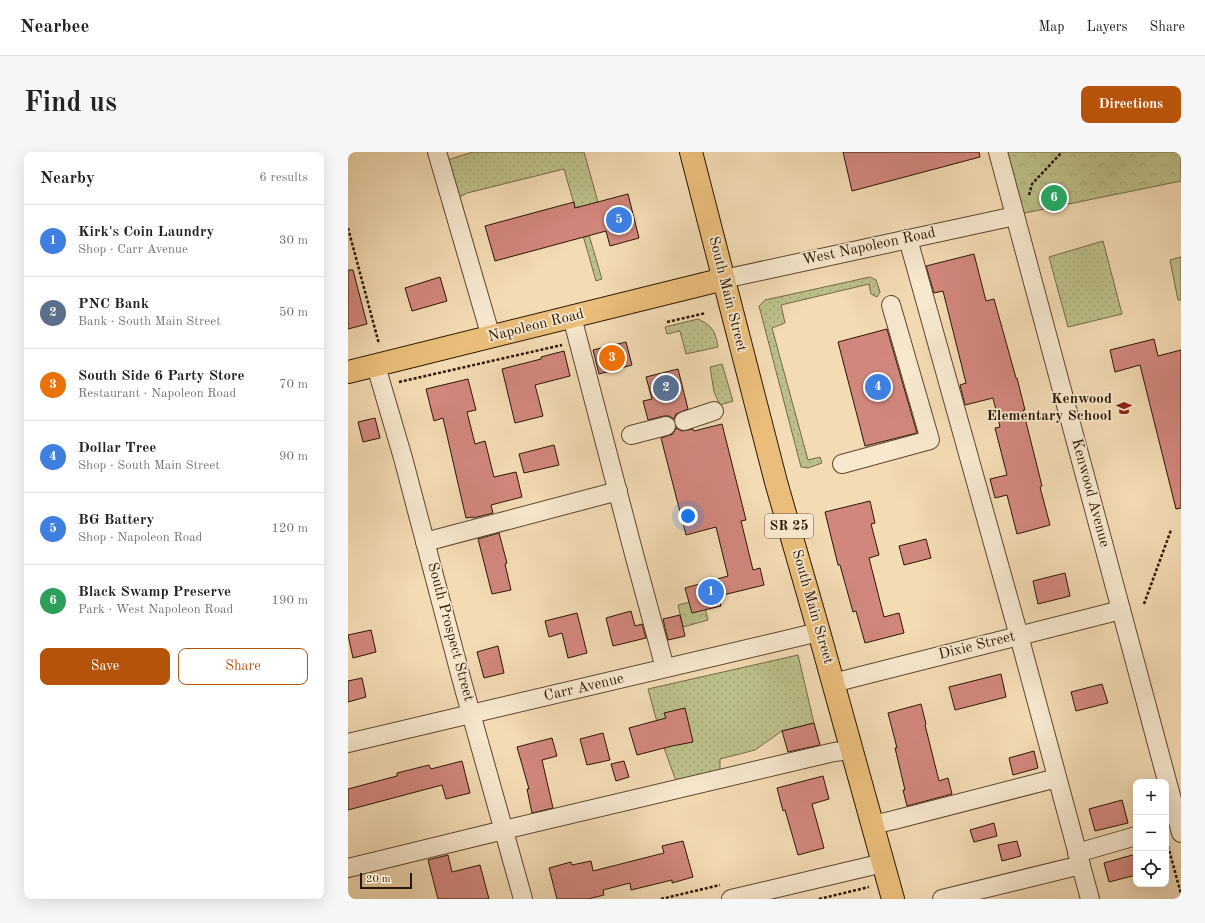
<!DOCTYPE html>
<html lang="en">
<head>
<meta charset="utf-8">
<style>
	body { margin:0; font-family:"Old Standard TT",serif; background:#f6f6f6; color:#222 }
	.controls { position:absolute; right:12px; bottom:12px; display:grid; overflow:hidden; border-radius:8px; box-shadow:0 4px 16px #0002 }
	.controls button { width:36px; height:36px; display:grid; place-items:center; padding:0; border:0; border-bottom:1px solid #e0e0e0; background:#fff; color:#222; font:20px sans-serif }
	.scale { position:absolute; left:12px; bottom:10px; width:52px; box-sizing:border-box; padding-left:4px; border:2px solid #2b1600; border-top:0; font-size:11px; line-height:14px; white-space:nowrap; color:#2b1600; -webkit-text-stroke:3px #f7e8ce; paint-order:stroke }
	.you { position:absolute; left:340px; top:364px; width:14px; height:14px; margin:-10px; border:3px solid #fff; border-radius:50%; background:#1a73e8; box-shadow:0 0 0 6px #1a73e833 }
	.badge { display:grid; place-items:center; width:26px; height:26px; border-radius:50%; background:#b45309; color:#fff; font-size:13px; font-weight:700 }
	.pin { position:absolute; translate:-50% -50%; border:2px solid #fff; box-shadow:0 1px 4px #0006 }
	.list { margin:0; padding:0; list-style:none }
	h2 { display:flex; justify-content:space-between; align-items:center; height:52px; margin:0; padding:0 16px; font-size:17px }
	h2 small { font-size:13px; font-weight:400; color:#767676 }
	.list li { display:grid; grid-template-columns:26px 1fr auto; gap:12px; align-items:center; box-sizing:border-box; height:72px; padding:0 16px; border-top:1px solid #e0e0e0 }
	.list b { display:block; font-size:15px; white-space:nowrap }
	.list p { margin:0; font-size:13px; white-space:nowrap; color:#767676 }
	.list em { font-size:13px; font-style:normal; color:#767676 }
	.actions { display:flex; gap:8px; padding:12px 16px }
	.actions a { flex:1; padding:9px 0; border:1px solid #b45309; border-radius:8px; text-align:center; font-size:14px; color:#b45309 }
	.actions .main { background:#b45309; color:#fff }
	.icon { flex:none; width:22px; height:22px; fill:none; stroke:currentColor; stroke-width:2; stroke-linecap:round; stroke-linejoin:round }
	.map { position:relative; flex:none; width:833px; height:747px; overflow:hidden; border-radius:8px }
	header { display:flex; align-items:center; gap:24px; box-sizing:border-box; height:56px; padding:0 20px; background:#fff; border-bottom:1px solid #e0e0e0 }
	header strong { font-size:19px }
	nav { display:flex; gap:22px; margin-inline-start:auto; font-size:14px }
	.intro { display:flex; align-items:center; justify-content:space-between; box-sizing:border-box; height:96px; padding:0 24px }
	h1 { margin:0; font-size:28px }
	.button { padding:10px 18px; border-radius:8px; background:#b45309; color:#fff; font-size:14px; font-weight:700 }
	main { display:flex; gap:24px; padding:0 24px }
	aside { flex:1; background:#fff; border-radius:8px; box-shadow:0 4px 16px #0002 }
	.map>svg:first-child { display:block }
	.grass { fill:url(#grass-dots); stroke:#746b46 }
	.forest { fill:url(#forest-crowns); stroke:#746b46 }
	.garden { fill:#bdc08b; stroke:#746b46 }
	.building { fill:#d2877d; stroke:#2b1600 }
	.lines { fill:none; stroke-linecap:round; stroke-linejoin:round }
	.minor-casing { stroke:#5d472d; stroke-width:20 }
	.major-casing { stroke:#2b1600; stroke-width:24 }
	.path { stroke:#2b1600; stroke-width:2.5; stroke-dasharray:3 2; stroke-linecap:butt }
	.minor { stroke:#f7e8ce; stroke-width:18 }
	.major { stroke:#eabe7a; stroke-width:22 }
	.labels { text-anchor:middle; dominant-baseline:central; stroke-width:3.5; stroke-linejoin:round; paint-order:stroke }
	.shield { fill:#f7e8ce; stroke:#68553e; stroke-width:1 }
	.shield-label { font-size:14px; font-weight:bold; fill:#2b1600 }
	.street-label { font-size:15px; fill:#2b1600; stroke:#f7e8ce }
	.poi-label { font-size:15px; font-weight:bold; fill:#2b1600; stroke:#f7e8ce; text-anchor:end }
</style>
</head>
<body>
<header>
<strong>Nearbee</strong>
<nav><a>Map</a><a>Layers</a><a>Share</a></nav>
</header>
<div class="intro"><h1>Find us</h1><a class="button">Directions</a></div>
<main>
<aside>
<h2>Nearby<small>6 results</small></h2>
<ul class="list">
<li><span class="badge" style="background:#3f7fe0">1</span><div><b>Kirk's Coin Laundry</b><p>Shop · Carr Avenue</p></div><em>30 m</em></li>
<li><span class="badge" style="background:#5c6f8a">2</span><div><b>PNC Bank</b><p>Bank · South Main Street</p></div><em>50 m</em></li>
<li><span class="badge" style="background:#e8710a">3</span><div><b>South Side 6 Party Store</b><p>Restaurant · Napoleon Road</p></div><em>70 m</em></li>
<li><span class="badge" style="background:#3f7fe0">4</span><div><b>Dollar Tree</b><p>Shop · South Main Street</p></div><em>90 m</em></li>
<li><span class="badge" style="background:#3f7fe0">5</span><div><b>BG Battery</b><p>Shop · Napoleon Road</p></div><em>120 m</em></li>
<li><span class="badge" style="background:#2e9e5b">6</span><div><b>Black Swamp Preserve</b><p>Park · West Napoleon Road</p></div><em>190 m</em></li>
</ul>
<div class="actions"><a class="main">Save</a><a>Share</a></div>
</aside>
<div class="map">
<svg width="833" height="747" viewBox="0 0 833 747">
	<defs>
		<pattern id="grass-dots" width="8" height="8" patternUnits="userSpaceOnUse"><rect width="8" height="8" fill="#bdc08b"/><path d="M2 2h.1M6 6h.1" fill="none" stroke="#a3a476" stroke-width="1.8" stroke-linecap="round"/></pattern>
		<pattern id="forest-crowns" width="20" height="18" patternUnits="userSpaceOnUse"><rect width="20" height="18" fill="#bdc08b"/><path d="M2 6a3 3 0 1 1 6 0M12 15a3 3 0 1 1 6 0" fill="none" stroke="#a3a476"/></pattern>
	</defs>
	<rect width="100%" height="100%" fill="#f3dbb4"/>
	<filter id="stains"><feTurbulence type="fractalNoise" baseFrequency=".005" numOctaves="4"/><feColorMatrix values="0 0 0 0 .2 0 0 0 0 .09 0 0 0 0 .02 0 0 0 .5 -.17"/></filter>
	<radialGradient id="worn" r=".72"><stop offset=".6" stop-color="#630" stop-opacity="0"/><stop offset="1" stop-color="#630" stop-opacity=".3"/></radialGradient>
	<!-- grass -->
	<g class="grass">
		<path d="M125,0H236L250,50L233,56L254,127L248,129L216,17L119,41L110,46L99,8Z"/>
		<path d="M755,89L774,162L720,175L701,105Z"/>
		<path d="M522,125L528,128L532,140L529,145L523,142L521,132L433,153L437,171L424,176L460,308L472,305L474,311L460,316L453,315L411,154L417,148Z"/>
		<path d="M350,167C365,174 367,179 370,195L338,202L332,179L319,182L317,175Z"/>
		<path d="M374,212L385,249L372,253L366,240L362,215Z"/>
		<path d="M450,503L466,571L434,579L407,598L372,607V618L328,629L316,596L300,537Z"/>
	</g>
	<!-- forest -->
	<g class="forest">
		<path d="M650,0H833V29L667,63Z"/>
		<path d="M355,447L360,468L335,475L330,453Z"/>
	</g>
	<!-- garden -->
	<path class="garden" d="M833,105V148H830L822,108Z"/>
	<!-- building -->
	<g class="building">
		<path d="M495,0H631L632,5L504,39Z"/>
		<path d="M280,42L291,86L262,94L258,79L147,109L137,74L226,50L227,56Z"/>
		<path d="M626,102L638,149L646,147L668,226H669L677,258H675L694,334L692,335L702,373L669,382L659,343L647,346L642,327L659,323L647,276L652,275L645,246L617,253L612,233L618,231L595,139L586,141L578,114Z"/>
		<path d="M0,118H5L19,172L0,177Z"/>
		<path d="M92,125L99,149L64,159L57,136Z"/>
		<path d="M539,177L569,281L517,294L490,190Z"/>
		<path d="M806,187L810,204L833,198V356L828,357L792,213L767,220L762,198Z"/>
		<path d="M278,190L284,213L251,222L245,198Z"/>
		<path d="M216,199L222,224L187,233L195,264L167,271L154,217L193,207V205Z"/>
		<path d="M330,217L340,257L328,262L326,267L321,264H316L300,268L295,249L304,247L298,225Z"/>
		<path d="M120,227L128,258L119,260L127,292L137,289L146,325L168,320L174,345L143,353L145,361L125,366V365L118,366L95,266L86,269L78,237Z"/>
		<path d="M27,266L32,286L15,290L10,270Z"/>
		<path d="M374,272L398,368L393,369L405,418L412,416L416,433L371,444L373,454L344,461L337,436L380,424L368,375L338,383L313,286L325,282L328,276L334,279L345,277L346,279Z"/>
		<path d="M206,293L211,313L176,321L171,302Z"/>
		<path d="M522,349L527,371L523,372L531,403L521,406L536,465L551,461L556,481L517,491L508,459L505,460L492,413H490L477,360Z"/>
		<path d="M151,381L159,411L157,412L163,438L144,442L130,387Z"/>
		<path d="M578,387L583,406L556,413L551,394Z"/>
		<path d="M717,421L722,444L690,452L685,429Z"/>
		<path d="M283,459L287,474L294,472L298,486L265,494L258,466Z"/>
		<path d="M229,461L239,501L220,506L214,481L201,485L197,469Z"/>
		<path d="M332,463L337,484L320,488L315,467Z"/>
		<path d="M23,478L28,500L5,506L0,483Z"/>
		<path d="M150,494L156,521L136,526L129,500Z"/>
		<path d="M653,522L658,545L607,558L601,535Z"/>
		<path d="M14,526L18,545L0,550V529Z"/>
		<path d="M754,532L760,551L728,559L723,540Z"/>
		<path d="M573,552L578,572L577,573L591,629L600,626L604,642L559,654L555,638H557L547,596H549L540,561Z"/>
		<path d="M337,556L345,590L324,594L289,603L281,576L318,566L316,561Z"/>
		<path d="M466,571L472,593L440,600L434,579Z"/>
		<path d="M255,581L262,608L239,613L232,587Z"/>
		<path d="M204,586L209,604L194,608L205,656L184,661L179,637H181L169,595Z"/>
		<path d="M686,599L690,616L665,623L661,606Z"/>
		<path d="M114,609L122,641L98,647L94,633L0,658V637L49,624V621L81,613L83,617Z"/>
		<path d="M276,609L281,625L268,629L263,612Z"/>
		<path d="M475,624L481,647L464,652L476,696L450,703L437,658L435,659L429,636Z"/>
		<path d="M774,648L780,671L747,679L741,657Z"/>
		<path d="M646,671L649,684L626,690L622,678Z"/>
		<path d="M335,689L345,725L324,731V728L283,738L282,731L255,738L256,743L240,747H209L201,716L223,710L224,713L243,709L245,719L316,701L314,694Z"/>
		<path d="M669,689L673,704L654,709L650,693Z"/>
		<path d="M788,702V723L761,730L756,711Z"/>
		<path d="M100,703L104,720L132,713L141,747H90L80,708Z"/>
	</g>
	<g class="lines">
		<defs>
			<g id="minor">
				<path d="M89,0L143,185"/>
				<path d="M650,0L833,681"/>
				<path d="M560,87L671,484L742,747"/>
				<path d="M376,127L667,64"/>
				<path d="M224,165L286,402L317,516"/>
				<path d="M28,214L55,306L115,533L175,747"/>
				<path d="M336,269L366,259"/>
				<path d="M283,283L318,274"/>
				<path d="M494,312L582,288L543,153"/>
				<path d="M77,390L270,339"/>
				<path d="M485,531L773,458"/>
				<path d="M0,591L471,480"/>
				<path d="M524,673L546,668L709,626"/>
				<path d="M729,701L788,684"/>
				<path d="M0,716L156,678L486,600L503,598"/>
				<path d="M383,747L535,711"/>
				<path d="M594,747L733,713"/>
			</g>
			<g id="major">
				<path d="M343,0L428,330L471,480L545,747"/>
				<path d="M0,220L376,127"/>
			</g>
		</defs>
		<!-- minor casing -->
		<use href="#minor" class="minor-casing"/>
		<!-- major casing -->
		<use href="#major" class="major-casing"/>
		<!-- path -->
		<g class="path">
			<path d="M681,43L684,32L714,0"/>
			<path d="M0,76L31,192"/>
			<path d="M319,170L358,161"/>
			<path d="M51,230L214,193"/>
			<path d="M796,452L823,378"/>
			<path d="M820,694L833,742"/>
			<path d="M313,747L372,733"/>
			<path d="M471,747L521,735"/>
		</g>
		<!-- minor -->
		<use href="#minor" class="minor"/>
		<!-- major -->
		<use href="#major" class="major"/>
	</g>
	<!-- icons -->
	<defs>
		<symbol id="school-bare" viewBox="-9 -9 18 18"><path d="M0-5L7-2L0 1L-7-2ZM-4 1L0 2.5L4 1V4Q0 6-4 4Z" fill="#8f2418" stroke="#f7e8ce" stroke-width="2.5" paint-order="stroke"/></symbol>
	</defs>
	<g fill-rule="evenodd">
		<use href="#school-bare" x="765" y="245" width="22" height="22"/>
	</g>
	<g class="labels">
		<!-- shield labels -->
		<rect class="shield" x="417" y="362" width="48" height="24" rx="3"/>
		<g class="shield-label">
			<text x="441" y="374">SR 25</text>
		</g>
		<!-- street labels -->
		<g class="street-label">
			<text transform="translate(521 95) rotate(-12)">West Napoleon Road</text>
			<text transform="translate(379 142) rotate(76)">South Main Street</text>
			<text transform="translate(188 174) rotate(-14)">Napoleon Road</text>
			<text transform="translate(742 341) rotate(75)">Kenwood Avenue</text>
			<text transform="translate(464 455) rotate(74)">South Main Street</text>
			<text transform="translate(102 480) rotate(75)">South Prospect Street</text>
			<text transform="translate(629 494) rotate(-14)">Dixie Street</text>
			<text transform="translate(236 536) rotate(-13)">Carr Avenue</text>
		</g>
		<!-- poi labels -->
		<g class="poi-label">
			<text x="764" y="247">Kenwood<tspan x="764" dy="17">Elementary School</tspan></text>
		</g>
	</g>
	<rect width="100%" height="100%" filter="url(#stains)"/>
	<rect width="100%" height="100%" fill="url(#worn)"/>
</svg>
<div class="controls">
<button>+</button>
<button>−</button>
<button><svg class="icon" aria-label="locate" viewBox="0 0 24 24"><circle cx="12" cy="12" r="6"/><path d="M12 2v4M12 18v4M2 12h4M18 12h4"/></svg></button>
</div>
<div class="scale">20 m</div>
<div class="you"></div>
<div class="pin badge" style="left:363px;top:440px;background:#3f7fe0">1</div>
<div class="pin badge" style="left:318px;top:236px;background:#5c6f8a">2</div>
<div class="pin badge" style="left:264px;top:206px;background:#e8710a">3</div>
<div class="pin badge" style="left:530px;top:235px;background:#3f7fe0">4</div>
<div class="pin badge" style="left:271px;top:68px;background:#3f7fe0">5</div>
<div class="pin badge" style="left:706px;top:46px;background:#2e9e5b">6</div>
</div>
</main>
</body>
</html>
